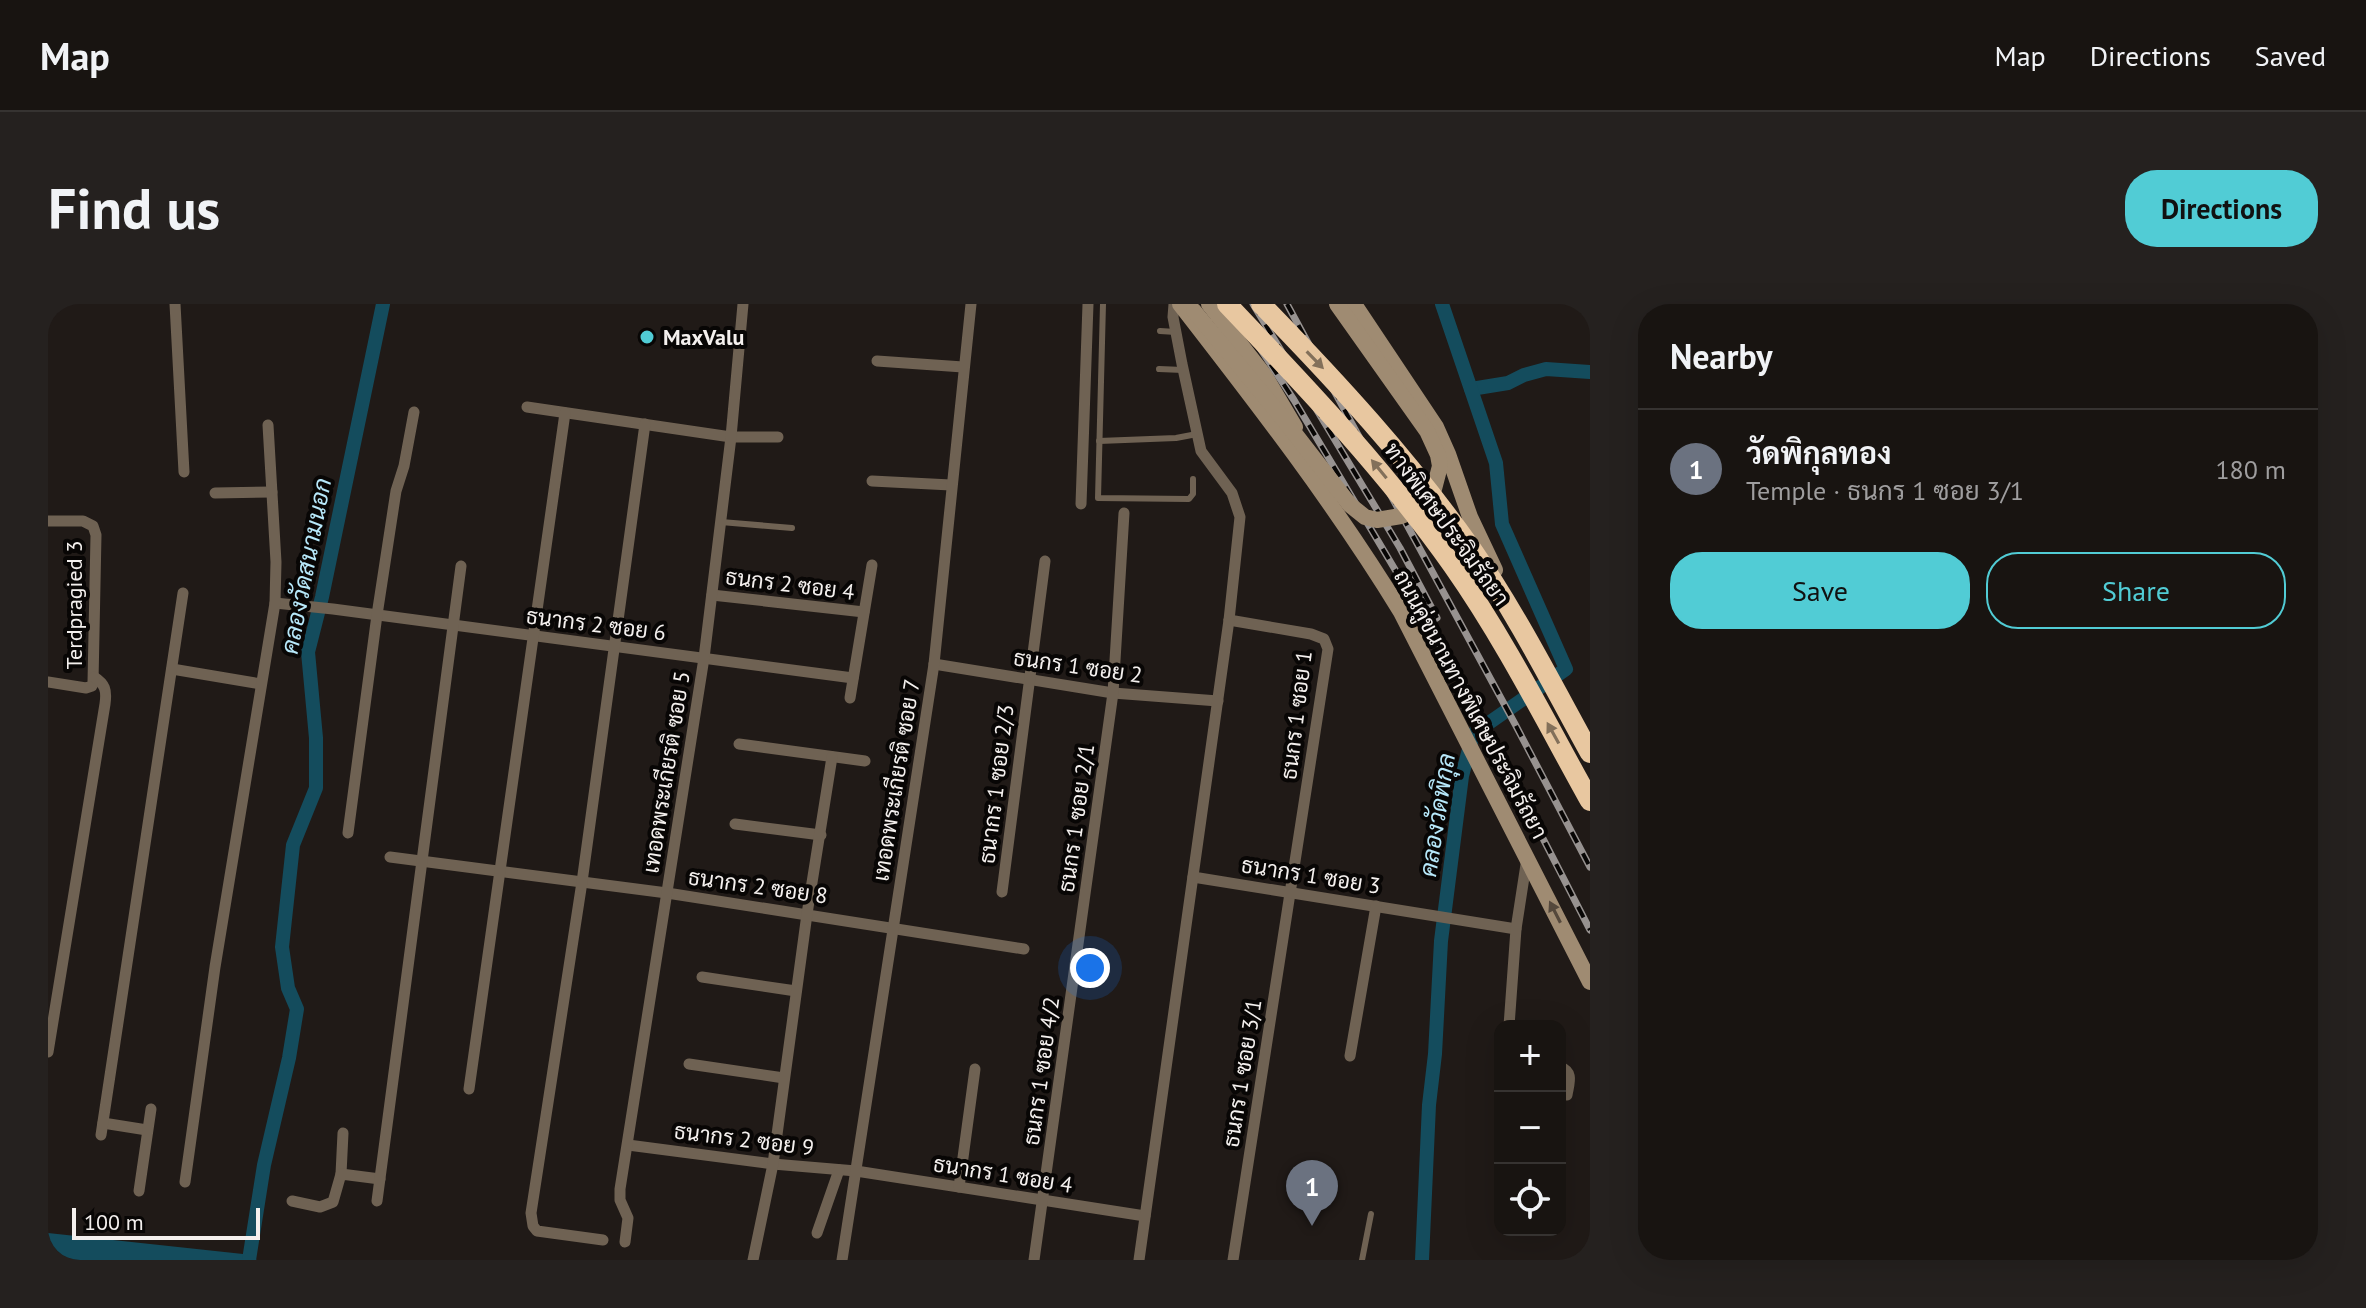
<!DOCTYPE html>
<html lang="en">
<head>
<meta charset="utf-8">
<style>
	body { margin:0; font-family:"PT Sans",Sarabun,sans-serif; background:#25211f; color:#f1f3f6 }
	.controls { position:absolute; right:24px; bottom:24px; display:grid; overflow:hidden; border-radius:16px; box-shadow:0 8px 32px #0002 }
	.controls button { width:72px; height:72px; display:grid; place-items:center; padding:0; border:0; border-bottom:2px solid #363331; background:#181411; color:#f1f3f6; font:40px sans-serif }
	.scale { position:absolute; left:24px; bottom:20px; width:188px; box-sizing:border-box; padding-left:8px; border:4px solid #f4f0ee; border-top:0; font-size:22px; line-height:28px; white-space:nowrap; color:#f4f0ee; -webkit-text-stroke:6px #080605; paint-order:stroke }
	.you { position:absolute; left:1042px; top:664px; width:28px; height:28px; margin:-20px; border:6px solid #fff; border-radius:50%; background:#1a73e8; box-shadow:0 0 0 12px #1a73e833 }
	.badge { display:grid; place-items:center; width:52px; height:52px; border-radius:50%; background:#51ccd5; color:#fff; font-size:26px; font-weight:700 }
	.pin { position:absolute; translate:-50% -66px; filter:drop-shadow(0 2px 4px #0008) }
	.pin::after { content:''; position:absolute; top:42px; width:28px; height:24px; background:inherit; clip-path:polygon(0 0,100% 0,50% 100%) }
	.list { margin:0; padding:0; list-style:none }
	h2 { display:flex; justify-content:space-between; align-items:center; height:104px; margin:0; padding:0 32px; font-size:34px }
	h2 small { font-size:26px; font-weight:400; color:#9f9e9f }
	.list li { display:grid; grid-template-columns:52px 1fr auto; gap:24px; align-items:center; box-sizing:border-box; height:120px; padding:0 32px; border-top:2px solid #363331 }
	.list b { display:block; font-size:30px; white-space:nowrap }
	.list p { margin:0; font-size:26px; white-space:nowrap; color:#9f9e9f }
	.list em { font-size:26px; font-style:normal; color:#9f9e9f }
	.actions { display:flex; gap:16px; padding:24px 32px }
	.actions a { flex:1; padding:18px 0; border:2px solid #51ccd5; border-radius:32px; text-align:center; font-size:28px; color:#51ccd5 }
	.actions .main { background:#51ccd5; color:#111 }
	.icon { flex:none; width:44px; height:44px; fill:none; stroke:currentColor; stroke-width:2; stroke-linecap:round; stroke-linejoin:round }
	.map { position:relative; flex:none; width:1542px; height:956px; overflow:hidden; border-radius:32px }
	header { display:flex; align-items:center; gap:48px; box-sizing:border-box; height:112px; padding:0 40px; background:#181411; border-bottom:2px solid #363331 }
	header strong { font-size:38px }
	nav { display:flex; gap:44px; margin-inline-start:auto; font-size:28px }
	.intro { display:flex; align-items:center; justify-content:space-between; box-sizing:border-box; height:192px; padding:0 48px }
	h1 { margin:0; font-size:56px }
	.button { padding:20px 36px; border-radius:32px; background:#51ccd5; color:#111; font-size:28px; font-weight:700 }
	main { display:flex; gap:48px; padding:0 48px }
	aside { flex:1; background:#181411; border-radius:32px; box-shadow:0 8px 32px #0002 }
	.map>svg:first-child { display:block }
	.water { fill:#144c5d }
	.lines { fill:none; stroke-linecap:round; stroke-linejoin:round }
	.canal { stroke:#144c5d; stroke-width:14 }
	.service { stroke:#6f6253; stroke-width:6 }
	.minor { stroke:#6f6253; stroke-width:11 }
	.secondary { stroke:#9f8b72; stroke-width:16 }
	.rail-casing { stroke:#979290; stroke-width:7 }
	.rail { stroke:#080605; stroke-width:4; stroke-dasharray:12; stroke-linecap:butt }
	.secondary-bridge { stroke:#9f8b72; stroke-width:16 }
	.motorway-bridge { stroke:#e8c7a0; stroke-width:20 }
	.oneway { fill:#83705a }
	.oneway2 { fill:#54483c }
	.poi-dot { fill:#51ccd5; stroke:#080605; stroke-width:3 }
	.labels { text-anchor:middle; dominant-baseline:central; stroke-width:8; stroke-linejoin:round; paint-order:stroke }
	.poi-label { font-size:22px; font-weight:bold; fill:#f4f0ee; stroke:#080605; text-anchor:start }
	.street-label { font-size:22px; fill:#f4f0ee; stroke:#080605 }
	.water-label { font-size:24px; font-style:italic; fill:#b7e8fa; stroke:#080605 }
</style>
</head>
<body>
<header>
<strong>Map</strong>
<nav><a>Map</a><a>Directions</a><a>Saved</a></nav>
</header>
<div class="intro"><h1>Find us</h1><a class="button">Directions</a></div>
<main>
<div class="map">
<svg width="1542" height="956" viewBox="0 0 1542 956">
	<rect width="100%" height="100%" fill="#201a17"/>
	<!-- water -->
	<path class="water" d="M0,929L195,950L209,956H0Z"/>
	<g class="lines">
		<!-- canal -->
		<g class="canal">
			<path d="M1423,85L1460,79L1476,71L1498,65L1542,68"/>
			<path d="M201,956L216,861L241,754L249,705L240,684L234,643L245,541L268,484V434L260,348L274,293L335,0"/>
			<path d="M1374,956L1381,801L1387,750L1393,637L1414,472L1425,430L1518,365L1454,220L1448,159L1394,0"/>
		</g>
		<!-- service -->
		<g class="service">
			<path d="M1055,0L1050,194L1141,195L1145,190V175"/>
			<path d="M1112,27L1128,28"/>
			<path d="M1111,65L1135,66"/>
			<path d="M1051,137L1128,134L1149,130"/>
			<path d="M673,218L744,224"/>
			<path d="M1314,956L1323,910"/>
		</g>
		<!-- minor -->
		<g class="minor">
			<path d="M127,0L136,168"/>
			<path d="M829,57L915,63"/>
			<path d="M479,103L683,133H730"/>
			<path d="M824,177L903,181"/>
			<path d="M167,189L224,188"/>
			<path d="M1033,200L1040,0"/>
			<path d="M0,217H35L45,222L48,231L45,378L44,382L38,384L0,378"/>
			<path d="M664,291L816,308"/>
			<path d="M227,299L285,305L805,374"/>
			<path d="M1181,316L1263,330L1276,335L1280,345L1185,956"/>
			<path d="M886,360L1065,389L1170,397"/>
			<path d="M124,365L213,380"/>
			<path d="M802,394L824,261"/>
			<path d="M691,440L817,457"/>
			<path d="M687,520L773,531"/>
			<path d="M300,529L329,311L348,187L356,162L366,108"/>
			<path d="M342,553L619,589L976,645"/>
			<path d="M1145,573L1468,625"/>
			<path d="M954,588L997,257"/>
			<path d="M654,673L748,687"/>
			<path d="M1461,722L1468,625L1479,554"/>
			<path d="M0,748L57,400C59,386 57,380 46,373"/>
			<path d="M1302,752L1328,602"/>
			<path d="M641,760L736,774"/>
			<path d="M1512,763C1526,768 1521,779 1519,791"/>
			<path d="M421,785L517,109"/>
			<path d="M55,819L99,826"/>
			<path d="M53,831L135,289"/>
			<path d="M580,841L725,860L808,867L1097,912"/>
			<path d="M293,870L295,829"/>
			<path d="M137,878L167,663L227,299L228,258L220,121"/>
			<path d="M911,883L927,765"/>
			<path d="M91,887L103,805"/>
			<path d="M244,897L272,903L285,898L293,870L332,875"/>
			<path d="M329,897L413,262"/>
			<path d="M769,929L791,866"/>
			<path d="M555,936L489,927L485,922L483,909L534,578L597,120"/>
			<path d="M577,938L580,914L572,896V885L656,354L683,133L695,0"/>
			<path d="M705,956L725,860L759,610L784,453"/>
			<path d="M794,956L886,360L923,0"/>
			<path d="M986,956L1065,389L1076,209"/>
			<path d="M1091,956L1181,316L1192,213L1184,189L1153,147L1134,60L1125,13L1126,0"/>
		</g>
		<!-- secondary -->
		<g class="secondary">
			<path d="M1132,0C1209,99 1287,200 1353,308L1542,678"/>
			<path d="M1161,0L1217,72L1247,123"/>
			<path d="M1306,0L1388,123L1400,150L1422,213L1447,266"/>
		</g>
		<defs>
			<g id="rail">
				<path d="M1183,0L1246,96L1417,383L1542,626"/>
				<path d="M1205,0L1352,244L1389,314"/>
				<path d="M1239,0L1467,420L1542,563"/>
			</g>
		</defs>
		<!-- rail casing -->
		<use href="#rail" class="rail-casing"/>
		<!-- rail -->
		<use href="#rail" class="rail"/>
		<!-- secondary-bridge -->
		<path class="secondary-bridge" d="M1146,7L1237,117L1302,201L1317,213L1329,216L1353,212L1365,207L1386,185L1392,162L1390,151L1379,127L1289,0"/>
		<!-- motorway-bridge -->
		<g class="motorway-bridge">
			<path d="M1179,0C1259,84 1338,167 1405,262C1457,336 1498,418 1542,497"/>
			<path d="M1213,0C1288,77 1361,156 1423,244C1468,309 1504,380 1542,449"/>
		</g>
	</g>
	<!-- one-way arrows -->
	<defs><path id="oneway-solid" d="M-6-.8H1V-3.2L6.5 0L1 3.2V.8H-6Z" transform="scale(2)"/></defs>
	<g class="oneway">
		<use href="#oneway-solid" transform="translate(1267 56) rotate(46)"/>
		<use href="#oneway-solid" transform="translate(1331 165) rotate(-129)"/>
		<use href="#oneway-solid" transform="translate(1505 429) rotate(-119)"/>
	</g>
	<use class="oneway2" href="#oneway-solid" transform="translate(1507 608) rotate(-117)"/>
	<!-- markers -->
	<circle class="poi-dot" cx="599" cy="33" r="8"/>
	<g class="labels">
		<!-- poi labels -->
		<g class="poi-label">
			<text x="615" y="33">MaxValu</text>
		</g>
		<!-- street labels -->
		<g class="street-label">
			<text transform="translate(1399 220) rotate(54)">ทางพิเศษประจิมรัถยา</text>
			<text transform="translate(742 280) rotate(7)">ธนกร 2 ซอย 4</text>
			<text transform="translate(26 301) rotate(-90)">Terdpragied 3</text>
			<text transform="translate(548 320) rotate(7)">ธนากร 2 ซอย 6</text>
			<text transform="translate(1030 362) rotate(8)">ธนกร 1 ซอย 2</text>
			<text transform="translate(1423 400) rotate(62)">ถนนคู่ขนานทางพิเศษประจิมรัถยา</text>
			<text transform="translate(1248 411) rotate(-83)">ธนกร 1 ซอย 1</text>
			<text transform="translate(618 468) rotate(-81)">เทอดพระเกียรติ ซอย 5</text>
			<text transform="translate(848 476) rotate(-81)">เทอดพระเกียรติ ซอย 7</text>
			<text transform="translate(948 480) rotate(-83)">ธนากร 1 ซอย 2/3</text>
			<text transform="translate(1028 514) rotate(-82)">ธนกร 1 ซอย 2/1</text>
			<text transform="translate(1263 571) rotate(9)">ธนากร 1 ซอย 3</text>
			<text transform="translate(710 582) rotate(8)">ธนากร 2 ซอย 8</text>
			<text transform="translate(993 767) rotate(-82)">ธนกร 1 ซอย 4/2</text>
			<text transform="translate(1194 769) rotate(-81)">ธนกร 1 ซอย 3/1</text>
			<text transform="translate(696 835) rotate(7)">ธนากร 2 ซอย 9</text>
			<text transform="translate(955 870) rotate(9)">ธนากร 1 ซอย 4</text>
		</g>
		<!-- water labels -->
		<g class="water-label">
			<text transform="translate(258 262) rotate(-79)">คลองวัดสนามนอก</text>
			<text transform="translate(1389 511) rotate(-81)">คลองวัดพิกุล</text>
		</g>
	</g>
</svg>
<div class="controls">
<button>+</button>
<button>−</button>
<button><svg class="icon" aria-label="locate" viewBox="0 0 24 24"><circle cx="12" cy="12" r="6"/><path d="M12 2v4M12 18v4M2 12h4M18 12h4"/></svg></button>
</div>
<div class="scale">100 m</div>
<div class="you"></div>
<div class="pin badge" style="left:1264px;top:922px;background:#6b7280">1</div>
</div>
<aside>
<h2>Nearby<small></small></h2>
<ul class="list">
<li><span class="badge" style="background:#6b7280">1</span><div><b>วัดพิกุลทอง</b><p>Temple · ธนกร 1 ซอย 3/1</p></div><em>180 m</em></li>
</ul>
<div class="actions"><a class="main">Save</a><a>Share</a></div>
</aside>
</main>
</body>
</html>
